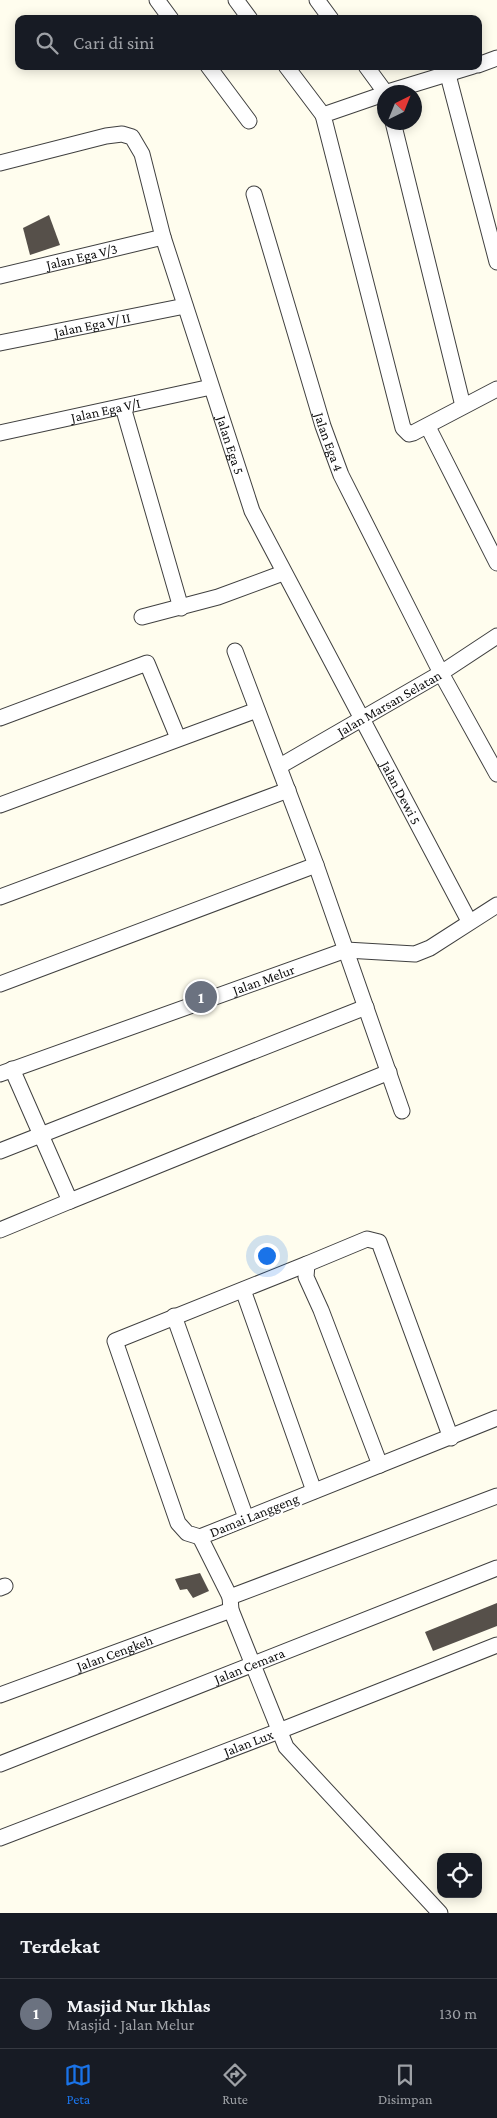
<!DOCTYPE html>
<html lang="id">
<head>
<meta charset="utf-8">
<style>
	body { margin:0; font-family:"Crimson Pro",serif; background:#242831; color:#f1f3f6 }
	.controls { position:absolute; right:15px; bottom:15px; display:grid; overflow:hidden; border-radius:10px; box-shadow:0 2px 12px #0003 }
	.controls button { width:45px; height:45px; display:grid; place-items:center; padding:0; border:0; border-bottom:1px solid #363941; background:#171b24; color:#f1f3f6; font:25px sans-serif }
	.compass { position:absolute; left:377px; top:85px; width:45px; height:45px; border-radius:50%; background:#171b24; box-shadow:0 2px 12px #0003; rotate:43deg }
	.you { position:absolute; left:266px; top:1255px; width:18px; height:18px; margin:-12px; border:4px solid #fff; border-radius:50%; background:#1a73e8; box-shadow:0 0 0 8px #1a73e833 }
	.badge { display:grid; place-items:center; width:32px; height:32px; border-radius:50%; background:#1a73e8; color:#fff; font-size:16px; font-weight:700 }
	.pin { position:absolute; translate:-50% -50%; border:2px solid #fff; box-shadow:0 1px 5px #0006 }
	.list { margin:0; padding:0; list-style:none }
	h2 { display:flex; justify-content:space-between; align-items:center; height:65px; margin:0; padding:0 20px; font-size:21px }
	h2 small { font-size:16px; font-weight:400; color:#9ea1a6 }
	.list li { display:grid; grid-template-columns:32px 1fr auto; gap:15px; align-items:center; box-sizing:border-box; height:70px; padding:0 20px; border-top:1px solid #363941 }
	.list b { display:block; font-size:19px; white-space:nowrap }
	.list p { margin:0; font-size:16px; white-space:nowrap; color:#9ea1a6 }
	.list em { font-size:16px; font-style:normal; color:#9ea1a6 }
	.icon { flex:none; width:28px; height:28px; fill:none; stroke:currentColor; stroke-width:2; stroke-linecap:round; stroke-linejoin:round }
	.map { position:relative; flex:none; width:497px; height:1913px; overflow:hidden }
	.search { position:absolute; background:#171b24; box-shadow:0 2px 12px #0003; left:15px; right:15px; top:15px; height:55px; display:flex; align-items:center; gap:12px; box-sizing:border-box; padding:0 18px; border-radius:10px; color:#9ea1a6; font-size:19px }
	.sheet { height:135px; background:#171b24 }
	nav { display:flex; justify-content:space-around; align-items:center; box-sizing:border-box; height:70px; border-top:1px solid #363941; background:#171b24; font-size:14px; color:#9ea1a6 }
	nav a { display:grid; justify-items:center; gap:2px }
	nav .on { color:#1a73e8 }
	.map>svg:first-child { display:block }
	.building { fill:#56504a }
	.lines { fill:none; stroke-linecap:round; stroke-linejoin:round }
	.minor-casing { stroke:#404040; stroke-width:17 }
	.minor { stroke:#fff; stroke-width:15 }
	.labels { text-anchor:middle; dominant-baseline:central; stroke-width:5; stroke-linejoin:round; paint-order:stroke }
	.street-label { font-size:14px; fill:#0d0d0d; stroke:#fff }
</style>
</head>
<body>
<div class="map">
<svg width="497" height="1913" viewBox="0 0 497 1913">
	<rect width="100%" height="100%" fill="#fffdee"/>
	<!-- building -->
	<g class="building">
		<path d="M49,215L60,245L30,255L23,228Z"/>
		<path d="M200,1573L209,1591L193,1598L187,1589L180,1590L175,1579Z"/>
		<path d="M497,1603V1626L433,1651L425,1632Z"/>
	</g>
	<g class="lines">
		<defs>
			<g id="minor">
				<path d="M157,0L171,19"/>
				<path d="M236,0L250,19"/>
				<path d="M317,0L331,19"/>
				<path d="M478,65L497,58"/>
				<path d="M208,66L249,121"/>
				<path d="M286,66L323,115"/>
				<path d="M366,66L385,92"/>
				<path d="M448,75L497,262"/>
				<path d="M388,92L473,66"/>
				<path d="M384,94L323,115L403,428L409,434L413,433L497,389"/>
				<path d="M393,122L463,406"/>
				<path id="s1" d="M0,163L106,136L122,134L132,137L142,154L163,237L252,511L469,921"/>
				<path id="s2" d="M254,194L323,426L341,475L441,673L497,774"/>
				<path id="s3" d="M0,276L163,237"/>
				<path id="s4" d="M0,343L185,306"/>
				<path d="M123,407L181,608"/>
				<path d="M428,427L497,563"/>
				<path id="s5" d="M0,433L211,387"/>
				<path d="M142,617L218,597L283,573"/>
				<path d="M235,651L316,865L402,1111"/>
				<path d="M0,718L147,663L178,738"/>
				<path id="s6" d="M280,766L441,673L497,636"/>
				<path d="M0,805L257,710"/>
				<path d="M0,897L288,790"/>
				<path d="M0,984L316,865"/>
				<path d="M12,1069L70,1201L389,1072"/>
				<path id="s7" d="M0,1074L346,950L415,954L430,948L497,905"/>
				<path d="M0,1151L366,1007"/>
				<path d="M0,1230L70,1201"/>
				<path d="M307,1264L367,1239L379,1242L451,1438"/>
				<path d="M243,1290L314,1491"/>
				<path d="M174,1316L246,1518"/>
				<path d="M497,1418L200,1537L230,1597L497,1496"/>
				<path d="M200,1537L187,1533L178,1523L115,1341L307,1264L306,1277L321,1310L380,1465"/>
				<path d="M0,1588L5,1586"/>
				<path d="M230,1597L231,1610L286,1747L440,1913"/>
				<path id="s8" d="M0,1695L231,1610"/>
				<path id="s9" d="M0,1764L497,1568"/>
				<path id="s10" d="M0,1838L279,1731L497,1645"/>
			</g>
		</defs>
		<!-- minor casing -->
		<use href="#minor" class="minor-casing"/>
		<!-- minor -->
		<use href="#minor" class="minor"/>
	</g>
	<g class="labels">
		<!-- street labels -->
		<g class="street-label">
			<text stroke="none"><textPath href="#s3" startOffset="84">Jalan Ega V/3</textPath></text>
			<text stroke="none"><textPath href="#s4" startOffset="94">Jalan Ega V/ II</textPath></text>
			<text stroke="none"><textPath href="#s5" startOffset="108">Jalan Ega V/I</textPath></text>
			<text stroke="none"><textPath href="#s2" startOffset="259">Jalan Ega 4</textPath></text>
			<text stroke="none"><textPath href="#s1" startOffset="460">Jalan Ega 5</textPath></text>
			<text stroke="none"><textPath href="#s6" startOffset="126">Jalan Marsan Selatan</textPath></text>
			<text stroke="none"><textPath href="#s1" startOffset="848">Jalan Dewi 5</textPath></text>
			<text stroke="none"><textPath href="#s7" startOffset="280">Jalan Melur</textPath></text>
			<text transform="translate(254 1515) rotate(-22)">Damai Langgeng</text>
			<text stroke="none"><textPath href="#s8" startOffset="122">Jalan Cengkeh</textPath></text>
			<text stroke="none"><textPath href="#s9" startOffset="268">Jalan Cemara</textPath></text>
			<text stroke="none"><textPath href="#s10" startOffset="266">Jalan Lux</textPath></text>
		</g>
	</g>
</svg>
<div class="controls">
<button><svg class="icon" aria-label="locate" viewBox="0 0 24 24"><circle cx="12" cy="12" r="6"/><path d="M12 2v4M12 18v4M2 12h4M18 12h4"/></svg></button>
</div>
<svg class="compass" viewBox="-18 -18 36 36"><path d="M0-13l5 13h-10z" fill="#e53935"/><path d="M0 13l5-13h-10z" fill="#9ea1a6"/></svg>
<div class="you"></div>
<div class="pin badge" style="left:201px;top:997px;background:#6b7280">1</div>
<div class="search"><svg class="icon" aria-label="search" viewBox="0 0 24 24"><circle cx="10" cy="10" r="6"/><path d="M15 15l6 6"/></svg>Cari di sini</div>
</div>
<section class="sheet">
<h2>Terdekat<small></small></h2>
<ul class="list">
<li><span class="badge" style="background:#6b7280">1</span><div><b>Masjid Nur Ikhlas</b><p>Masjid · Jalan Melur</p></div><em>130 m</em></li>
</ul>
</section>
<nav>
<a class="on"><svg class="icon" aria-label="map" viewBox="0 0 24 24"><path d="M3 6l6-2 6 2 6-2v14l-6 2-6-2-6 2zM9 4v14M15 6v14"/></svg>Peta</a>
<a><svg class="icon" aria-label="directions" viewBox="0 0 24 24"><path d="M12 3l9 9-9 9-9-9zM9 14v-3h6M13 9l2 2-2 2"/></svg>Rute</a>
<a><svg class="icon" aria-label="saved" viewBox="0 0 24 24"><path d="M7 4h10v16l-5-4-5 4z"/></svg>Disimpan</a>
</nav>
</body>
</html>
